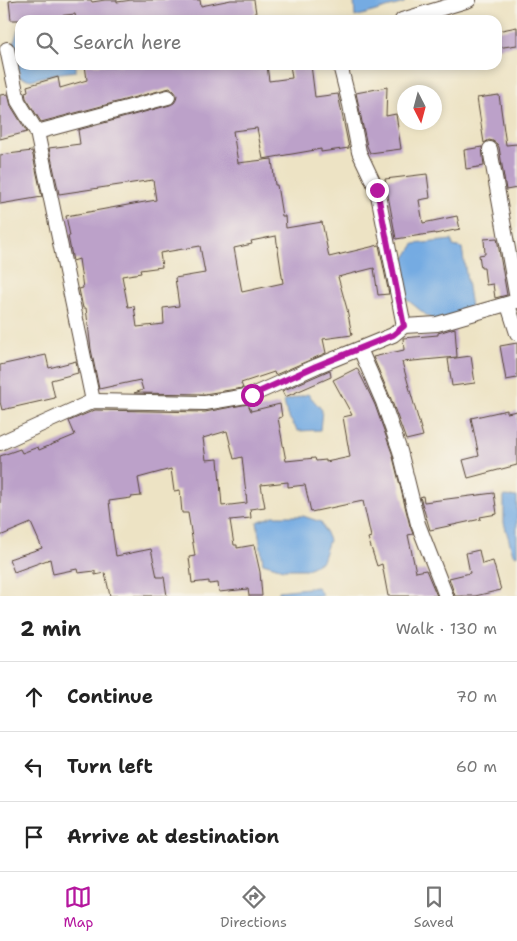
<!DOCTYPE html>
<html lang="en">
<head>
<meta charset="utf-8">
<style>
	body { margin:0; font-family:"Shantell Sans",sans-serif; background:#f2f2f2; color:#222 }
	.compass { position:absolute; left:397px; top:85px; width:45px; height:45px; border-radius:50%; background:#fff; box-shadow:0 2px 8px #0003; rotate:174deg }
	.stop { position:absolute; width:15px; height:15px; margin:-11px; border:4px solid #b5179e; border-radius:50%; background:#fff }
	.stop.end { background:#b5179e; border-color:#fff; box-shadow:0 1px 5px #0008 }
	.list { margin:0; padding:0; list-style:none }
	h2 { display:flex; justify-content:space-between; align-items:center; height:65px; margin:0; padding:0 20px; font-size:21px }
	h2 small { font-size:16px; font-weight:400; color:#767676 }
	.list li { display:grid; grid-template-columns:32px 1fr auto; gap:15px; align-items:center; box-sizing:border-box; height:70px; padding:0 20px; border-top:1px solid #e0e0e0 }
	.list b { display:block; font-size:19px; white-space:nowrap }
	.list em { font-size:16px; font-style:normal; color:#767676 }
	.icon { flex:none; width:28px; height:28px; fill:none; stroke:currentColor; stroke-width:2; stroke-linecap:round; stroke-linejoin:round }
	.map { position:relative; flex:none; width:517px; height:596px; overflow:hidden }
	.search { position:absolute; background:#fff; box-shadow:0 2px 8px #0003; left:15px; right:15px; top:15px; height:55px; display:flex; align-items:center; gap:12px; box-sizing:border-box; padding:0 18px; border-radius:15px; color:#767676; font-size:19px }
	.sheet { height:275px; background:#fff }
	nav { display:flex; justify-content:space-around; align-items:center; box-sizing:border-box; height:70px; border-top:1px solid #e0e0e0; background:#fff; font-size:14px; color:#767676 }
	nav a { display:grid; justify-items:center; gap:2px }
	nav .on { color:#b5179e }
	.map>svg:first-child { display:block }
	.water { fill:#74abe2; stroke:#586a80 }
	.building { fill:#bca1c9; fill-rule:evenodd }
	.lines { fill:none; stroke-linecap:round; stroke-linejoin:round }
	.street-casing { stroke:#564637; stroke-width:16 }
	.street { stroke:#fff; stroke-width:14 }
	.route { stroke:#b5179e; stroke-width:6 }
</style>
</head>
<body>
<div class="map">
<svg width="517" height="596" viewBox="0 0 517 596">
	<rect width="100%" height="100%" fill="#f7f3e8"/>
	<filter id="ink" filterUnits="userSpaceOnUse"><feTurbulence type="fractalNoise" baseFrequency=".02" numOctaves="2"/><feDisplacementMap in="SourceGraphic" scale="10" xChannelSelector="R" yChannelSelector="G"/><feConvolveMatrix kernelMatrix="1 2 1 2 8 2 1 2 1" color-interpolation-filters="sRGB"/></filter>
	<filter id="wash" filterUnits="userSpaceOnUse"><feTurbulence type="fractalNoise" baseFrequency=".0096" numOctaves="4" result="noise"/><feDisplacementMap in="SourceGraphic" scale="20" xChannelSelector="R" yChannelSelector="G"/><feGaussianBlur stdDeviation="1.12" result="paint"/><feColorMatrix in="noise" values="0 0 0 0 0 0 0 0 0 0 0 0 0 0 0 0 0 1.4 0 .05"/><feComposite in="paint" operator="in"/></filter>
	<g filter="url(#wash)">
		<rect width="100%" height="100%" fill="#ede3c4"/>
		<!-- water -->
		<g class="water">
			<path d="M354,0H405L404,3L355,17Z"/>
			<path d="M18,29H20V65H76V71L53,74L31,80L20,77L13,46Z"/>
			<path d="M452,240L453,246L462,248L471,307L437,324L404,297L400,266L414,244Z"/>
			<path d="M308,394L322,410L320,430L298,431L287,415L284,401Z"/>
			<path d="M504,496L517,497V556L513,554L504,523Z"/>
			<path d="M273,516H303L321,522L329,540L322,561L308,569H283L263,563L257,522Z"/>
			<path d="M317,587L323,596H279V591Z"/>
		</g>
		<g id="blocks">
			<!-- building -->
			<g class="building">
				<path d="M18,0H91L92,2L105,0H117V2L132,0H200L201,6L231,0H254L256,13H254L256,20H76L75,14L23,20H11L9,1Z"/>
				<path d="M517,27V45L497,48V31Z"/>
				<path d="M85,65H267L269,81L292,78L290,65H311L315,97L338,94L349,148L321,152V149L263,159L257,128L233,131L238,163L272,159L275,185H277L282,216H285L286,228L322,222L329,257L379,245L389,294L378,295L374,268L338,277L347,309L352,335L323,339L326,353L275,375L274,372L241,383L243,388L204,394L134,393L143,390L140,380L99,389L91,349L86,308H83L79,289L83,288L79,259L73,261L68,236H70L66,216L156,200L153,180L59,194L49,148L80,144L78,130L170,105L174,103L176,100L177,95L174,91L170,88L166,89L41,122L26,98L25,92L28,91L27,86L58,77L60,88L87,80ZM276,236L283,283L242,292L234,248L252,244L251,241ZM200,246L205,273L175,278L179,306L163,308L164,324L137,327L134,306L128,307L122,276L141,273L140,270L162,267L160,253Z"/>
				<path d="M387,87L386,116L396,114L401,149L370,153L367,146L356,93Z"/>
				<path d="M8,94L11,106L27,132L0,139V95Z"/>
				<path d="M499,95L506,145L517,144V188L506,190L499,147L497,144L493,141L489,140L484,143L477,98Z"/>
				<path d="M482,147L484,166L466,169L464,150Z"/>
				<path d="M32,151L42,197L0,204V155Z"/>
				<path d="M427,174L430,198L419,200L423,223L457,216L460,229L435,234V233L396,239L385,179Z"/>
				<path d="M497,238L507,295L495,298L493,284L486,285L484,268H481L479,255L485,254L484,239Z"/>
				<path d="M455,328L457,357L402,362L423,436L406,440L391,399L373,357L404,350L403,338L438,335V333Z"/>
				<path d="M517,343V378L506,380L500,346Z"/>
				<path d="M46,355L49,368L76,361L78,373L51,380L55,398L2,410L0,402V365Z"/>
				<path d="M471,356L475,383L452,386L448,359Z"/>
				<path d="M357,368L367,388L375,405L392,453L410,526L413,534L408,535L416,572L426,570L437,596H388L382,564L377,566L368,538L371,537L363,501L311,512L305,485L288,487V482L261,485L265,507L250,509L251,518L230,520L234,545H237V548L254,545L260,572L262,596H249L248,589L219,592L218,583L209,584V581L192,583L189,557L195,556L188,513H182L180,490L174,491L171,469L138,478L141,496L131,497V498L109,501L113,536L116,556L151,549L157,577H164L167,596H110L105,573L95,575V571L78,573L77,569L53,574L50,559L14,572L9,559L42,548L31,523L0,536V456L20,449L22,453L38,447L39,450L75,435L69,421L95,410L205,412L248,404L251,411L280,404L282,417L278,418L286,461L315,458L316,461L326,460V462L350,457L343,417L352,415L333,380ZM227,431L234,459L242,457L247,503L222,506L218,459L206,460L203,438Z"/>
				<path d="M330,370L331,377L285,397L282,391Z"/>
				<path d="M507,410V413L517,411V465L468,478L463,460L479,456L471,418Z"/>
				<path d="M494,493L497,514L480,517L481,519L430,530L420,497L423,496L424,502Z"/>
				<path d="M479,550L482,564L493,561L501,590L475,596H455L449,578L470,573L466,553Z"/>
			</g>
		</g>
	</g>
	<g filter="url(#ink)">
		<use href="#blocks" fill-opacity="0" stroke="#564637" stroke-width="1"/>
		<g class="lines">
			<defs>
				<g id="street">
					<path d="M402,20L469,0"/>
					<path d="M7,49L18,101L37,132L93,401"/>
					<path d="M340,65L350,105L359,152L377,190L404,326"/>
					<path d="M37,132L168,97"/>
					<path d="M490,149L517,299"/>
					<path d="M508,305L517,333"/>
					<path d="M360,349L383,402L400,451L418,524L446,596"/>
					<path d="M0,443L93,401L205,403L252,395L317,366L393,335L404,326L437,324L517,301"/>
				</g>
			</defs>
			<!-- street casing -->
			<use href="#street" class="street-casing"/>
			<!-- street -->
			<use href="#street" class="street"/>
		</g>
	</g>
	<g class="lines" filter="url(#ink)">
		<!-- route -->
		<path class="route" d="M252,395L316,366L393,335L404,326L377,190"/>
	</g>
</svg>
<svg class="compass" viewBox="-18 -18 36 36"><path d="M0-13l5 13h-10z" fill="#e53935"/><path d="M0 13l5-13h-10z" fill="#767676"/></svg>
<div class="stop" style="left:252px;top:395px"></div>
<div class="stop end" style="left:377px;top:190px"></div>
<div class="search"><svg class="icon" aria-label="search" viewBox="0 0 24 24"><circle cx="10" cy="10" r="6"/><path d="M15 15l6 6"/></svg>Search here</div>
</div>
<section class="sheet">
<h2>2 min<small>Walk · 130 m</small></h2>
<ul class="list">
<li><svg class="icon" aria-label="ahead" viewBox="0 0 24 24"><path d="M12 20V5M6 11l6-6 6 6"/></svg><div><b>Continue</b></div><em>70 m</em></li>
<li><svg class="icon" aria-label="left" viewBox="0 0 24 24"><path d="M17 20v-9H6M10 6l-5 5 5 5"/></svg><div><b>Turn left</b></div><em>60 m</em></li>
<li><svg class="icon" aria-label="arrive" viewBox="0 0 24 24"><path d="M6 21V4h12l-3 4 3 4H6"/></svg><div><b>Arrive at destination</b></div></li>
</ul>
</section>
<nav>
<a class="on"><svg class="icon" aria-label="map" viewBox="0 0 24 24"><path d="M3 6l6-2 6 2 6-2v14l-6 2-6-2-6 2zM9 4v14M15 6v14"/></svg>Map</a>
<a><svg class="icon" aria-label="directions" viewBox="0 0 24 24"><path d="M12 3l9 9-9 9-9-9zM9 14v-3h6M13 9l2 2-2 2"/></svg>Directions</a>
<a><svg class="icon" aria-label="saved" viewBox="0 0 24 24"><path d="M7 4h10v16l-5-4-5 4z"/></svg>Saved</a>
</nav>
</body>
</html>
